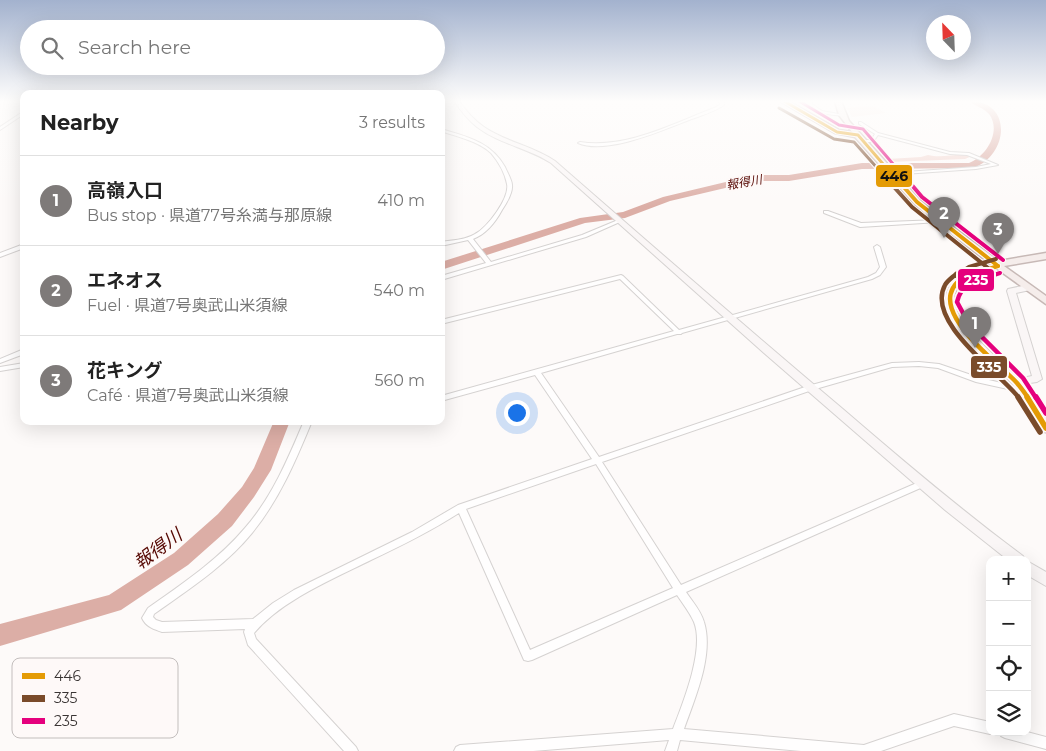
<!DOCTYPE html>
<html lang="en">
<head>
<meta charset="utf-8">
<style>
	body { margin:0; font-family:Montserrat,"Noto Sans JP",sans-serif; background:#f2f2f2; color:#222 }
	.controls { position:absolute; right:15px; bottom:15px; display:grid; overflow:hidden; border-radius:10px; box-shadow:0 5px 20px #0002 }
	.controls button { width:45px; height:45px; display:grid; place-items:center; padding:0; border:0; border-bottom:1px solid #e0e0e0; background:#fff; color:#222; font:25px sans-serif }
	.compass { position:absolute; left:926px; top:15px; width:45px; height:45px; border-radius:50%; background:#fff; box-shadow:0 5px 20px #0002; rotate:337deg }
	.you { position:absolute; left:516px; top:412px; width:18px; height:18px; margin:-12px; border:4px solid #fff; border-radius:50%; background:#1a73e8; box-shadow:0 0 0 8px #1a73e833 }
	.badge { display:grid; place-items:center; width:32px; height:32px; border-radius:50%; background:#7e7a79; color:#fff; font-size:16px; font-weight:700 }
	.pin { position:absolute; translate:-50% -41px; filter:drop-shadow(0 1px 2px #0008) }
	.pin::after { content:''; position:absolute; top:26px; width:18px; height:15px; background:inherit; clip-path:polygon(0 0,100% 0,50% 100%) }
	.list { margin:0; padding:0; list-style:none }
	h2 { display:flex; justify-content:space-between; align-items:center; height:65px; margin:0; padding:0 20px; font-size:21px }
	h2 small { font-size:16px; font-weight:400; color:#767676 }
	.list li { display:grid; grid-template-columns:32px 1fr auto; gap:15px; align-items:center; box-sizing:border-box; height:90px; padding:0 20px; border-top:1px solid #e0e0e0 }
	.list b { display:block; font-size:19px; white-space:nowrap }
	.list p { margin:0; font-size:16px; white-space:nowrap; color:#767676 }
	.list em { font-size:16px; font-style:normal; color:#767676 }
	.icon { flex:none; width:28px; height:28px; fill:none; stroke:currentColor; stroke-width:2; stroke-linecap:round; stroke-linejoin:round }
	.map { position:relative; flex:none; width:1046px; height:751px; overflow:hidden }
	.search { position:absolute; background:#fff; box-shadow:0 5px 20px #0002; left:20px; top:20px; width:425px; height:55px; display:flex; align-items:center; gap:12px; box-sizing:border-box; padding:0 18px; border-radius:28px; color:#767676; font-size:19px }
	.panel { position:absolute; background:#fff; box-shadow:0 5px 20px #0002; left:20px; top:90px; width:425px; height:335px; border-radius:10px }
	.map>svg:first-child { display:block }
	.built { fill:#faede9 }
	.green { fill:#f4dbd6 }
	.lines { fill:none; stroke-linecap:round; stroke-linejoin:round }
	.river { fill:#dcaea6; fill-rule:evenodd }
	.street-casing { stroke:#d5d2d1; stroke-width:2 }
	.secondary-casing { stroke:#d5d2d1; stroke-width:2 }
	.primary-casing { stroke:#c7b9b6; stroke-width:3 }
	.street { fill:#fffefe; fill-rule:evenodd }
	.secondary { fill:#faf6f6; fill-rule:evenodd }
	.primary { fill:#f5edeb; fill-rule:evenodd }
	.bus-1-far3-casing { stroke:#fef9f8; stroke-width:5 }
	.bus-1-far2-casing { stroke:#fef9f8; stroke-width:6 }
	.bus-1-far1-casing { stroke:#fef9f8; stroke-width:8 }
	.bus-1-casing { stroke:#fef9f8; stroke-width:9 }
	.bus-2-far3-casing { stroke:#fef9f8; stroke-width:5 }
	.bus-2-far2-casing { stroke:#fef9f8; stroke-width:6 }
	.bus-2-far1-casing { stroke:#fef9f8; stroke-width:8 }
	.bus-2-casing { stroke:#fef9f8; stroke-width:9 }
	.bus-3-far3-casing { stroke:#fef9f8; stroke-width:5 }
	.bus-3-far2-casing { stroke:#fef9f8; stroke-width:6 }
	.bus-3-far1-casing { stroke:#fef9f8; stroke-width:8 }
	.bus-3-casing { stroke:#fef9f8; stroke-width:9 }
	.bus-1-far3 { stroke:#e49b05; stroke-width:3 }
	.bus-1-far2 { stroke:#e49b05; stroke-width:4 }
	.bus-1-far1 { stroke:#e49b05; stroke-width:4.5 }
	.bus-1 { stroke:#e49b05; stroke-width:5.5 }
	.bus-2-far3 { stroke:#7a4b2a; stroke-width:3 }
	.bus-2-far2 { stroke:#7a4b2a; stroke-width:4 }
	.bus-2-far1 { stroke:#7a4b2a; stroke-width:4.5 }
	.bus-2 { stroke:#7a4b2a; stroke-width:5.5 }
	.bus-3-far3 { stroke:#e5007d; stroke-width:3 }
	.bus-3-far2 { stroke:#e5007d; stroke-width:4 }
	.bus-3-far1 { stroke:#e5007d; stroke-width:4.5 }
	.bus-3 { stroke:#e5007d; stroke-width:5.5 }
	.labels { text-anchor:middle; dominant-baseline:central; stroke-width:4; stroke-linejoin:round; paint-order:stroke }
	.far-water-label { font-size:12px; font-style:italic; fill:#550702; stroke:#fef9f8 }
	.near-water-label { font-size:18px; font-style:italic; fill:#550702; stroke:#fef9f8 }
	.key { fill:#fef9f8; stroke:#c3bebd; stroke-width:1 }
	.key-label { font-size:14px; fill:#3a3534 }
	.line-badge { stroke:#fef9f8; stroke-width:2 }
	.badge-label { font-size:14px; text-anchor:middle; font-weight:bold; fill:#fff }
	.pale-badge-label { font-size:14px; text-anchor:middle; font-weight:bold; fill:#111 }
</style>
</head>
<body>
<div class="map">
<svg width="1046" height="751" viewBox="0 0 1046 751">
	<rect width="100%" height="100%" fill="#fdfaf9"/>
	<!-- built -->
	<path class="built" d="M872,106L886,113L852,117L847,108Z"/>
	<!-- green -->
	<path class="green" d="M928,155C943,159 958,152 972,156L965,159L890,162L888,159L921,157Z"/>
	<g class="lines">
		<!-- river -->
		<g class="river">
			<path d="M969,101C1014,101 1008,156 973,168L862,169L789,181H755L670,201L625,218L585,223L441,270V262L580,218L623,212L663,197L755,175H789L862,163H969C986,157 1002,131 989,114C984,108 975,106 969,101Z"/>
			<path d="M274,421H290L271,470L254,497L232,526L188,565L121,610L0,646V624L109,595L174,553L218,514L242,487L254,468Z"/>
		</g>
		<defs>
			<g id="street">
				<path d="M719,101H723L724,105C714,112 700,116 689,120C661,131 606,155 578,143L580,142C626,149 672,124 714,108L720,105Z"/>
				<path d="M807,101H811L812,104L822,111L844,115L842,116C831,114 811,115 807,101Z"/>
				<path d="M24,111V114L0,130V127Z"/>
				<path d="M859,122H861L878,133L950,152L969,153L998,165L976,169L889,175V174L891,173L976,167L991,164L967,155L950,154L878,135L873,142H862L861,141L863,140H871L875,134L859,124Z"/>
				<path d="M441,129C468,137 491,142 505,167C507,172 512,180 512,185C513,193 506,204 502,210C495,223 486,234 473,239L491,262L582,235L618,220L622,221L586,237L441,280V276L486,263L468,240L441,246V242C453,240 465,240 475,234C487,228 510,198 507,184C505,173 498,161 491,153C478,141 458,137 441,131Z"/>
				<path d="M824,211H828L861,223L939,220L941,221L939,222L860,227L824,213Z"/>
				<path d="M24,244V248L0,257V253Z"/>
				<path d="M877,245L880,247L886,267L880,275L872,279L682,333L681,334H677L541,373L599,457L808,386L892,363L919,362L939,364L980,378L1024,388L1026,390L1022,392L976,382L938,368L919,366L892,367L812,390L602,462L681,585L919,482L922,481L925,482L926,484L925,486L686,592C692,601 701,611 704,622C714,655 695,698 684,729L864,745L954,714L990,722V732H993L990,734L954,726L881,751H801L680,740L677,751H665L669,740L533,751H454L456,747L460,745L673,729C683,703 705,649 694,622C690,613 683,604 677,595L532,660L528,661L524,660L459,513C431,531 401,546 371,560C333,579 282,600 254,633L256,639L356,747L358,751H344L248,645L244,632L245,629L162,632C154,629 146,627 142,618L148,608C182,584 218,560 245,528C272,497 288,459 304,421H312C296,460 279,500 252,533C225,566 188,590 154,614L153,617L156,620L162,622L253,619L273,603L294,590L412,532L458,505L592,459L535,375L441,401V396L674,331L620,279L441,324V320L621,275L623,276L679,330L868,277L876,273L880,267L874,247ZM596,464L673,588L530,650L466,509Z"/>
				<path d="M24,349V354L0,363V359Z"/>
				<path d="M24,363V367L0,371V367Z"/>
				<path d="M999,732H1027L1046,737V749L1005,738L1001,736Z"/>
			</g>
			<g id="secondary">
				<path d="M454,101H459C466,111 474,120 484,127C506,142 533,146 555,161C651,245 747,328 844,410C902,460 961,510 1023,556L1025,560H1008L945,510L764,353L551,163C528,148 499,144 477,127C468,120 461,111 454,101Z"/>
				<path d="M1027,285L1030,286V290L1016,293L1042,379L1037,382L1016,385L1011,382L1012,380L1032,376L1007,291L1008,289Z"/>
				<path d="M1027,561L1046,572V586L1027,575Z"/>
			</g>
			<path id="primary" d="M780,101H788L839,130L852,132L839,115L835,101H841L849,121L920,200L942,219L999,261L1046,253V259L1004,266L1046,296V304L996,268C982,273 957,280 954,297C949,327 1034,381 1046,417C1046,421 1046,428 1046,432L1042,431C1033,416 1025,399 1013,385C978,345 893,294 991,264L936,223L914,204L855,137L835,133Z"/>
		</defs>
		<!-- street casing -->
		<use href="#street" class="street-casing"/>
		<!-- secondary casing -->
		<use href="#secondary" class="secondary-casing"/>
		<!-- primary casing -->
		<use href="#primary" class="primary-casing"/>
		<!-- street -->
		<use href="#street" class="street"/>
		<!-- secondary -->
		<use href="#secondary" class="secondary"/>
		<!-- primary -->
		<use href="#primary" class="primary"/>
		<defs>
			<path id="bus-1-far3" d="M784,101L837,132L858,135L896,179"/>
			<g id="bus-1-far2">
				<path d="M895,177L917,202L998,266"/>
				<path d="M967,276L998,266"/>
			</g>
			<path id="bus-1-far1" d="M970,274C912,301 997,361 1017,383C1021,388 1025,393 1028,398"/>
			<path id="bus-1" d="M1027,397L1046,428"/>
			<path id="bus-2-far3" d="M779,108L834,139L854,142L887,179"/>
			<g id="bus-2-far2">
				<path d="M885,177L912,207L993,272"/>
				<path d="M955,276L969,267L996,259"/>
			</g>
			<path id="bus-2-far1" d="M956,274C953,277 947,281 945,285C925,322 1000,373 1019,398"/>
			<path id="bus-2" d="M1018,397L1040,432"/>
			<path id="bus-3-far3" d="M799,101L839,125L863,129L906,179"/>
			<g id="bus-3-far2">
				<path d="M905,177L922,197L1003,260"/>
				<path d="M991,276L1000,273"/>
			</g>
			<path id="bus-3-far1" d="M995,274C978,279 961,283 957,302L969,324L1023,378L1036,398"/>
			<path id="bus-3" d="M1036,397L1046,413"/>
		</defs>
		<!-- bus-1-far3 casing -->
		<use href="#bus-1-far3" class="bus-1-far3-casing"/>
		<!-- bus-1-far2 casing -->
		<use href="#bus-1-far2" class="bus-1-far2-casing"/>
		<!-- bus-1-far1 casing -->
		<use href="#bus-1-far1" class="bus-1-far1-casing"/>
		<!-- bus-1 casing -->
		<use href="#bus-1" class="bus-1-casing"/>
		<!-- bus-2-far3 casing -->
		<use href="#bus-2-far3" class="bus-2-far3-casing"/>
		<!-- bus-2-far2 casing -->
		<use href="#bus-2-far2" class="bus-2-far2-casing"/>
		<!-- bus-2-far1 casing -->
		<use href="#bus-2-far1" class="bus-2-far1-casing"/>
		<!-- bus-2 casing -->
		<use href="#bus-2" class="bus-2-casing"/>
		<!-- bus-3-far3 casing -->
		<use href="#bus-3-far3" class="bus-3-far3-casing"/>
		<!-- bus-3-far2 casing -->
		<use href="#bus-3-far2" class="bus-3-far2-casing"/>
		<!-- bus-3-far1 casing -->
		<use href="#bus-3-far1" class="bus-3-far1-casing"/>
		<!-- bus-3 casing -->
		<use href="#bus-3" class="bus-3-casing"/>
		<!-- bus-1-far3 -->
		<use href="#bus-1-far3" class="bus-1-far3"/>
		<!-- bus-1-far2 -->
		<use href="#bus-1-far2" class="bus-1-far2"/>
		<!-- bus-1-far1 -->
		<use href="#bus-1-far1" class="bus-1-far1"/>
		<!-- bus-1 -->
		<use href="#bus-1" class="bus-1"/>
		<!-- bus-2-far3 -->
		<use href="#bus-2-far3" class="bus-2-far3"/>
		<!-- bus-2-far2 -->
		<use href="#bus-2-far2" class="bus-2-far2"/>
		<!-- bus-2-far1 -->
		<use href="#bus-2-far1" class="bus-2-far1"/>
		<!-- bus-2 -->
		<use href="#bus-2" class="bus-2"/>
		<!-- bus-3-far3 -->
		<use href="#bus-3-far3" class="bus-3-far3"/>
		<!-- bus-3-far2 -->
		<use href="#bus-3-far2" class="bus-3-far2"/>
		<!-- bus-3-far1 -->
		<use href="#bus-3-far1" class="bus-3-far1"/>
		<!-- bus-3 -->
		<use href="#bus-3" class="bus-3"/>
	</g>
	<!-- sky -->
	<linearGradient id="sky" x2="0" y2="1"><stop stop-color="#a3b2ce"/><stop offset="0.49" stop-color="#fefdfc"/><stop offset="1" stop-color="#fefdfc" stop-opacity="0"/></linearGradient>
	<rect width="1046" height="207" fill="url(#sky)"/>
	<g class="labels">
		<!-- far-water labels -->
		<g class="far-water-label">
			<text transform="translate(744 182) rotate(-10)">報得川</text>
		</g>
		<!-- near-water labels -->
		<g class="near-water-label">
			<text transform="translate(158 549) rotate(-36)">報得川</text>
		</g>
	</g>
	<!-- legend -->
	<rect x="12" y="658" width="166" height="80" rx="8" class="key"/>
	<rect x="22" y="673" width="23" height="6" fill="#e49b05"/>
	<rect x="22" y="695" width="23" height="7" fill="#7a4b2a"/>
	<rect x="22" y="718" width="23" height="6" fill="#e5007d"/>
	<g class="key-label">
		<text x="54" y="681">446</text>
		<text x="54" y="703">335</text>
		<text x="54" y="726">235</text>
	</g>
	<g class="line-badge">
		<rect x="875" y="164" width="38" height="24" rx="5" fill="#e49b05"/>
		<rect x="957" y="268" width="38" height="24" rx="5" fill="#e5007d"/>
		<rect x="970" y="355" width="38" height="24" rx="5" fill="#7a4b2a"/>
	</g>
	<g class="badge-label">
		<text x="976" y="285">235</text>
		<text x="989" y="372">335</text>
	</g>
	<g class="pale-badge-label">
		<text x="894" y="181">446</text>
	</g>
</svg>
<div class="controls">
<button>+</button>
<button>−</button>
<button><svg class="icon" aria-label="locate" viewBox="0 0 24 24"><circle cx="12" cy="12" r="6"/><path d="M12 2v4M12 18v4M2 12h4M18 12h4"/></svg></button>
<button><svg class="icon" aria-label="layers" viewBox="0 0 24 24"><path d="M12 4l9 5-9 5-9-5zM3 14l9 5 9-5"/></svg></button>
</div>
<svg class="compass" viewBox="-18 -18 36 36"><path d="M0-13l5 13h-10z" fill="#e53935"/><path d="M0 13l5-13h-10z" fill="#767676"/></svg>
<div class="you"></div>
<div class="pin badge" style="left:975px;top:348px">1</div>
<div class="pin badge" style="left:944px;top:238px">2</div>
<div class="pin badge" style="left:998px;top:254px">3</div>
<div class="search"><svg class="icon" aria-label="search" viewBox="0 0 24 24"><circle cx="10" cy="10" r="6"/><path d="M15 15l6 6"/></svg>Search here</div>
<section class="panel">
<h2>Nearby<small>3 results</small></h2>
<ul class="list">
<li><span class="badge">1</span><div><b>高嶺入口</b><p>Bus stop · 県道77号糸満与那原線</p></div><em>410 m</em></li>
<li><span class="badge">2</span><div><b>エネオス</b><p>Fuel · 県道7号奥武山米須線</p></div><em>540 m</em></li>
<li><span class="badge">3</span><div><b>花キング</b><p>Café · 県道7号奥武山米須線</p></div><em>560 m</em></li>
</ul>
</section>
</div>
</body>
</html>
